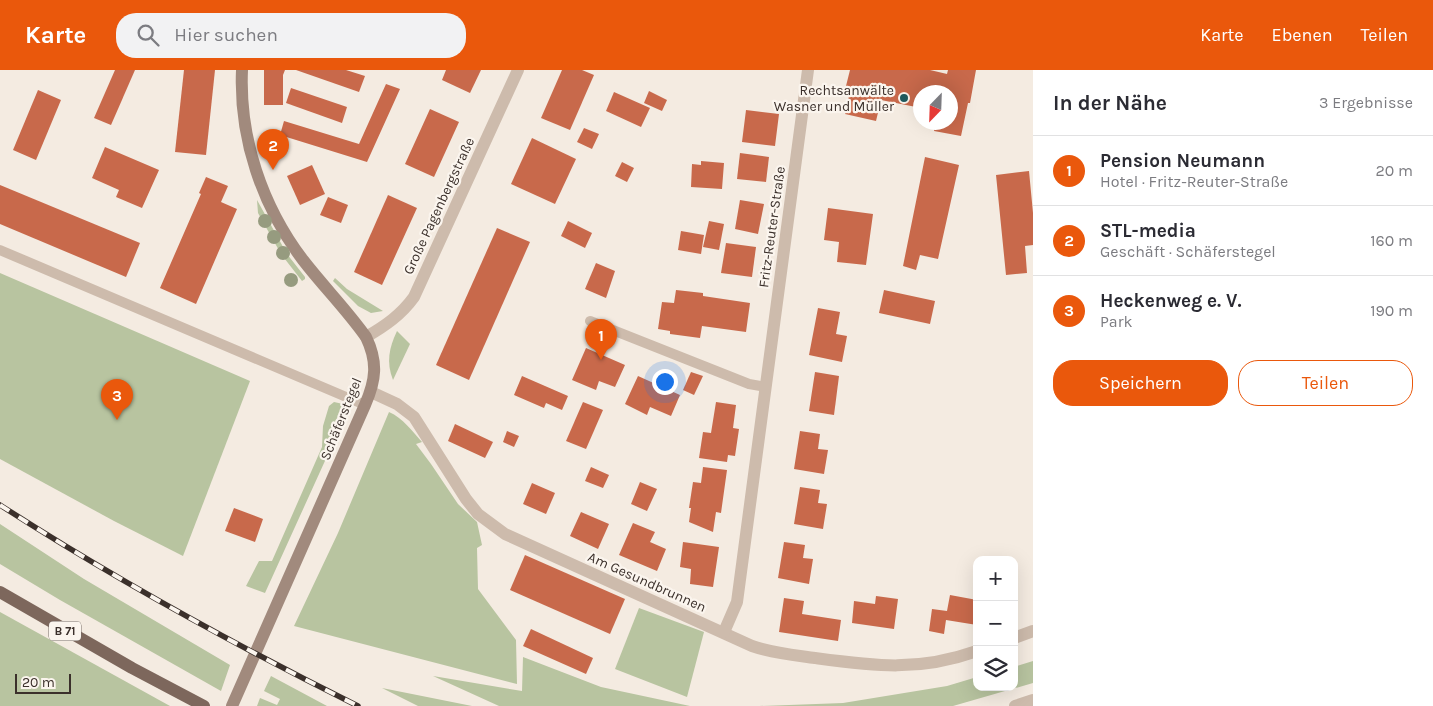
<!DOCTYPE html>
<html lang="de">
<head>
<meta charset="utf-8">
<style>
	body { margin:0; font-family:Karla,sans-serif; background:#f2f2f3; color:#2b2b33 }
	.controls { position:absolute; right:15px; bottom:15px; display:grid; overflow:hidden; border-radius:10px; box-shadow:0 5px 20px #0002 }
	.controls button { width:45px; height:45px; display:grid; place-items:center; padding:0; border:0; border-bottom:1px solid #e1e1e2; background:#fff; color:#2b2b33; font:25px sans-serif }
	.compass { position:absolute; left:913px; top:15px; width:45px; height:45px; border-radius:50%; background:#fff; box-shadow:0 5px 20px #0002; rotate:203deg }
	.scale { position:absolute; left:15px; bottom:12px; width:56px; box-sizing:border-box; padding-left:5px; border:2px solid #3b302b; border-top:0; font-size:14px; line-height:18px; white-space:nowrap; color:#3b302b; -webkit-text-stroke:4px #fbf5ee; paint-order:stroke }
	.you { position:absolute; left:664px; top:311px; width:18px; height:18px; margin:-12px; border:4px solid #fff; border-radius:50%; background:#1a73e8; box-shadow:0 0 0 8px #1a73e833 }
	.badge { display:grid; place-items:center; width:32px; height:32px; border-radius:50%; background:#ea580c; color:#fff; font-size:16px; font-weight:700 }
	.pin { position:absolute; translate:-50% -41px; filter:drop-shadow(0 1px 2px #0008) }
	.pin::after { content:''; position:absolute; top:26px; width:18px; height:15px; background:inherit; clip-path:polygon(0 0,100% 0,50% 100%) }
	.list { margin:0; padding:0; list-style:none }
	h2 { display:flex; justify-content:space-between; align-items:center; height:65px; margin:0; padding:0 20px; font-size:21px }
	h2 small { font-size:16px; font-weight:400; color:#7c7c81 }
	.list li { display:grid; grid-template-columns:32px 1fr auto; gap:15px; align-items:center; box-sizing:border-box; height:70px; padding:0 20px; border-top:1px solid #e1e1e2 }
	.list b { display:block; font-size:19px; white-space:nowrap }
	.list p { margin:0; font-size:16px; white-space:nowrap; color:#7c7c81 }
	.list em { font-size:16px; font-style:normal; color:#7c7c81 }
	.actions { display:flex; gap:10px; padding:15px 20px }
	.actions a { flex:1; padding:11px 0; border:1px solid #ea580c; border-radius:20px; text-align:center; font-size:18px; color:#ea580c }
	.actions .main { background:#ea580c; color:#fff }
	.icon { flex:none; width:28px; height:28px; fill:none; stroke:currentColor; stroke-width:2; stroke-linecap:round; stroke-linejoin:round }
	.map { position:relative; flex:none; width:1033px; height:636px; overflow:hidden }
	header { display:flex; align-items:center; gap:30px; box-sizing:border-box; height:70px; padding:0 25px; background:#ea580c; color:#fff }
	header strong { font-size:24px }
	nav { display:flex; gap:28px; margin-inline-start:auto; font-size:18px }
	.search { width:350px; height:45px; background:#f2f2f3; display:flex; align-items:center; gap:12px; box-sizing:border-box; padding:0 18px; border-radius:20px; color:#7c7c81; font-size:19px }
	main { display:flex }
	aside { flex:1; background:#fff }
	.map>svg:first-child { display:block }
	.green { fill:#b8c4a0 }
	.building { fill:#c8694b }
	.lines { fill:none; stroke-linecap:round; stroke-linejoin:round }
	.service { stroke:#cdbbac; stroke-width:10 }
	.minor { stroke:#cdbbac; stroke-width:12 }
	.secondary { stroke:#a18a7d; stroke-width:12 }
	.primary { stroke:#7d675c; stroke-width:12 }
	.rail-casing { stroke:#3b302b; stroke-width:5.5 }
	.rail { stroke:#fbf5ee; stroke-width:4; stroke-dasharray:11; stroke-linecap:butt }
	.tree { fill:#969b7f }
	.poi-dot { fill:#1f5a5e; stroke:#fbf5ee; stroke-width:2 }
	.labels { text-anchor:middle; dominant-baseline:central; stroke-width:4.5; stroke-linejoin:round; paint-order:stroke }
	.shield { fill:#fbf5ee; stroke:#756b66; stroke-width:1 }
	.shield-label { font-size:12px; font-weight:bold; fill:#3b302b }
	.poi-label { font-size:14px; fill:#3b302b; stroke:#fbf5ee; text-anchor:end }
	.street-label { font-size:14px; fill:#3b302b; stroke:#fbf5ee }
</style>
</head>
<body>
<header>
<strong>Karte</strong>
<div class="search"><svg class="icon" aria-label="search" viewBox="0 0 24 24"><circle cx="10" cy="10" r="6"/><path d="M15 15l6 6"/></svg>Hier suchen</div>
<nav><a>Karte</a><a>Ebenen</a><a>Teilen</a></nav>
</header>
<main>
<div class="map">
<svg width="1033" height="636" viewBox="0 0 1033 636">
	<rect width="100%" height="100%" fill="#f4ebe1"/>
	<!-- green -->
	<g class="green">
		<path d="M257,130L287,184L305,207V209L302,211L281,184L258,143Z"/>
		<path d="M0,203L250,311L183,486L114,451L0,389Z"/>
		<path d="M335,208L347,219L383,241L371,243L358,236L333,211Z"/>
		<path d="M397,261L410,274L393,310C386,292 389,278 397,261Z"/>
		<path d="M334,332L343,334L334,356L340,366L338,373L334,371L265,523L246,516L259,491H272L322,377L323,356L329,336Z"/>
		<path d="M389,342C403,348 412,361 422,372L416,374L431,394L458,434L477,452L482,475L477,478L478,519L516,570L517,614L294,556L338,463Z"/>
		<path d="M0,454L84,509L230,595L221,621L60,530L0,494Z"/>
		<path d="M639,538L704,562L687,627L615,599Z"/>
		<path d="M0,542L170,636H0Z"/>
		<path d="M523,587L601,617L690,636H499L433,606L522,621Z"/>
		<path d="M1033,591V613L953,636H759L843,633L947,616L977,607V617H1014V597Z"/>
		<path d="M271,606L327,636H257L260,628L277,635L280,629L264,621Z"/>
		<path d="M382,618L472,636H418Z"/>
	</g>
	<!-- building -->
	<g class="building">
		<path d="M115,0H135L111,55L94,48Z"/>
		<path d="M184,0H215L206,85L175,82Z"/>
		<path d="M264,0H285L283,5V35H264Z"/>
		<path d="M296,0H346L365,6L359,22Z"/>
		<path d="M446,0H481L470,23L442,10Z"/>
		<path d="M562,0H582L594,5L570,60L541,48Z"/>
		<path d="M850,0H930L947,4L948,0H976L970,33H968L961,66L934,61L936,52H951V22H921V38L881,30L876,51L845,44L851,17L846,16Z"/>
		<path d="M386,14L400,19L367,92L280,65L284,51L359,74Z"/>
		<path d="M291,18L347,37L342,53L286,33Z"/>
		<path d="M38,20L61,30L36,90L13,80Z"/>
		<path d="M649,21L667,30L662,41L644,33Z"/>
		<path d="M614,22L650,38L641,57L606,41Z"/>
		<path d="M430,39L459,52L434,107L405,94Z"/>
		<path d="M746,40L779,44L775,76L742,72Z"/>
		<path d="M584,58L599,64L592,79L577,72Z"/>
		<path d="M532,68L576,89L555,134L511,114Z"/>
		<path d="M105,77L159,100L142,138L116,127L119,120L92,108Z"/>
		<path d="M740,83L769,87L766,112L737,109Z"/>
		<path d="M925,87L959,95L938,189L920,185L916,200L903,196Z"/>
		<path d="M701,91L724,93L722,119L691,117L692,94L701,95Z"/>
		<path d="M622,92L634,98L627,112L615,106Z"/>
		<path d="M312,95L325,124L300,135L287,106Z"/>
		<path d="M1029,101L1033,143V175L1025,176L1027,203L1006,205L996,105Z"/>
		<path d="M206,107L228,116L221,132L237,139L196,234L160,218L201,124L199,123Z"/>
		<path d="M0,115L140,173L126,207L0,154Z"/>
		<path d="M388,125L417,138L382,215L354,202Z"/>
		<path d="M328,127L348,135L341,153L320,145Z"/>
		<path d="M740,130L764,134L758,164L735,159Z"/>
		<path d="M828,138L873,144L866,195L837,192L839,172L824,170Z"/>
		<path d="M568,151L592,163L585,178L561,166Z"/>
		<path d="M709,151L724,154L719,180L703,177Z"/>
		<path d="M497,158L530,172L469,310L436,295Z"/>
		<path d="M681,161L704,165L701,184L678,180Z"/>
		<path d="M726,173L756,177L752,207L721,203Z"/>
		<path d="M596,193L615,201L606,228L585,219Z"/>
		<path d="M676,220L703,223V226L750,233L746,262L702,256L700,268L670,264V261L658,259L662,232L674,233Z"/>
		<path d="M884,220L935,231L930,254L879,243Z"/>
		<path d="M818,238L840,242L836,264L847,266L842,292L809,285Z"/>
		<path d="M586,278L625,295L615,317L599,311L596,320L572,310Z"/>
		<path d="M691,302L703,306L694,325L683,320Z"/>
		<path d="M815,302L839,306L834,345L809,341Z"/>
		<path d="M522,306L568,326L562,340L546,333L544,338L514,325Z"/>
		<path d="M638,306L680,325L671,346L650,337L647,345L625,334Z"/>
		<path d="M583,332L603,340L586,379L566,371Z"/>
		<path d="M716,332L736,335L733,358L739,359L735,386L728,385L727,392L699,388L703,362L711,363Z"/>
		<path d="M455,354L493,372L485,388L448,371Z"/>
		<path d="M507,361L519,366L514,377L503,372Z"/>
		<path d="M800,361L820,364L818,379L828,380L824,404L794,399Z"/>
		<path d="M591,397L609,405L603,418L585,411Z"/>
		<path d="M703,397L727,400L721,443L716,442L713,462L689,452L691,438H689L693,412L701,413Z"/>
		<path d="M640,412L657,419L647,441L631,434Z"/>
		<path d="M532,413L555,423L546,444L523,434Z"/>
		<path d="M800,417L820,420L818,433L827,434L823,459L794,454Z"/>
		<path d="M234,438L263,449L255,472L225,461Z"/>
		<path d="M581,442L609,454L598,479L570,466Z"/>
		<path d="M633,453L655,462L650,472L666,479L657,501L619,485Z"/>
		<path d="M683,472L719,477L713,517L690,514L691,499L680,497Z"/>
		<path d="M784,472L805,475L803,488L813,489L809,514L778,508Z"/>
		<path d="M525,485L625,529L610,564L510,520Z"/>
		<path d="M950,525L977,530V555L946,550L944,564L929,561L932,539L947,541Z"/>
		<path d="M876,526L898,529L894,559L852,553L854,531L875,534Z"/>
		<path d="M784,528L804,531L802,544L841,550L838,571L779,562Z"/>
		<path d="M531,559L593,588L586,604L523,576Z"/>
	</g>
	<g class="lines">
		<!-- service -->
		<g class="service">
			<path d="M0,180L365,335"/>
			<path d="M590,251L749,314L766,317"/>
		</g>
		<!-- minor -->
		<g class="minor">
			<path d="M366,267C385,256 401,245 414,227L518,0"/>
			<path d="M371,322L397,334L414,347L466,429L478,444L505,464L752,576C772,583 794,585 815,588C875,596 918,602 977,581"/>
			<path d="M724,562L737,532L808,0"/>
			<path d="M1014,568L1033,561"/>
			<path d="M1015,636L1033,630"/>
		</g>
		<!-- secondary -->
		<path class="secondary" d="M232,636L365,335C376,310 378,292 366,267C347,240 323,216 303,190C262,136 239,68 242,0"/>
		<!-- primary -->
		<path class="primary" d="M0,522L132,598L204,636"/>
		<defs>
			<path id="rail" d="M0,435C115,509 235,575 358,636"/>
		</defs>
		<!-- rail casing -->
		<use href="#rail" class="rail-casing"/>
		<!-- rail -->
		<use href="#rail" class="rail"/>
	</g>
	<!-- trees -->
	<g class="tree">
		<circle cx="265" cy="151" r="7"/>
		<circle cx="274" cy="167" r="7"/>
		<circle cx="283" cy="183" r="7"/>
		<circle cx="291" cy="210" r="7"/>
	</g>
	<!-- markers -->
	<circle class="poi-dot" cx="904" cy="28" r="5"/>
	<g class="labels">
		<!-- shield labels -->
		<rect class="shield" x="49" y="551.5" width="32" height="19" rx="4"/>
		<g class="shield-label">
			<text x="65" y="561">B 71</text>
		</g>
		<!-- poi labels -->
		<g class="poi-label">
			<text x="894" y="20">Rechtsanwälte<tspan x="894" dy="16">Wasner und Müller</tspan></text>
		</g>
		<!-- street labels -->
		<g class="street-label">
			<text transform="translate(439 136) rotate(-65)">Große Pagenbergstraße</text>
			<text transform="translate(772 157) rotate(-82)">Fritz-Reuter-Straße</text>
			<text transform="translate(341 349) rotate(-68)">Schäferstegel</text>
			<text transform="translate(647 512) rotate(24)">Am Gesundbrunnen</text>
		</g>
	</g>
</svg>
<div class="controls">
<button>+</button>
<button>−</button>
<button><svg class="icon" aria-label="layers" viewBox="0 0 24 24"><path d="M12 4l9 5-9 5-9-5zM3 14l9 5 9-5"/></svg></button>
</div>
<svg class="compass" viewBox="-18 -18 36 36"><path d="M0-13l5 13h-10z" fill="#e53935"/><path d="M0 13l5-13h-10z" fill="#7c7c81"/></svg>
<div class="scale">20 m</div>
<div class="you"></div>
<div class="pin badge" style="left:601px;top:290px">1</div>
<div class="pin badge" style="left:273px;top:100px">2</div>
<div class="pin badge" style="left:117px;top:350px">3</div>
</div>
<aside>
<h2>In der Nähe<small>3 Ergebnisse</small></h2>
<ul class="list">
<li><span class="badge">1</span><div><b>Pension Neumann</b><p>Hotel · Fritz-Reuter-Straße</p></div><em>20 m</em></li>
<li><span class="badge">2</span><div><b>STL-media</b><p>Geschäft · Schäferstegel</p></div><em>160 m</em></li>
<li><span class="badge">3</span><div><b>Heckenweg e. V.</b><p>Park</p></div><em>190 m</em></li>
</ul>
<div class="actions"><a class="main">Speichern</a><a>Teilen</a></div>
</aside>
</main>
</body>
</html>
